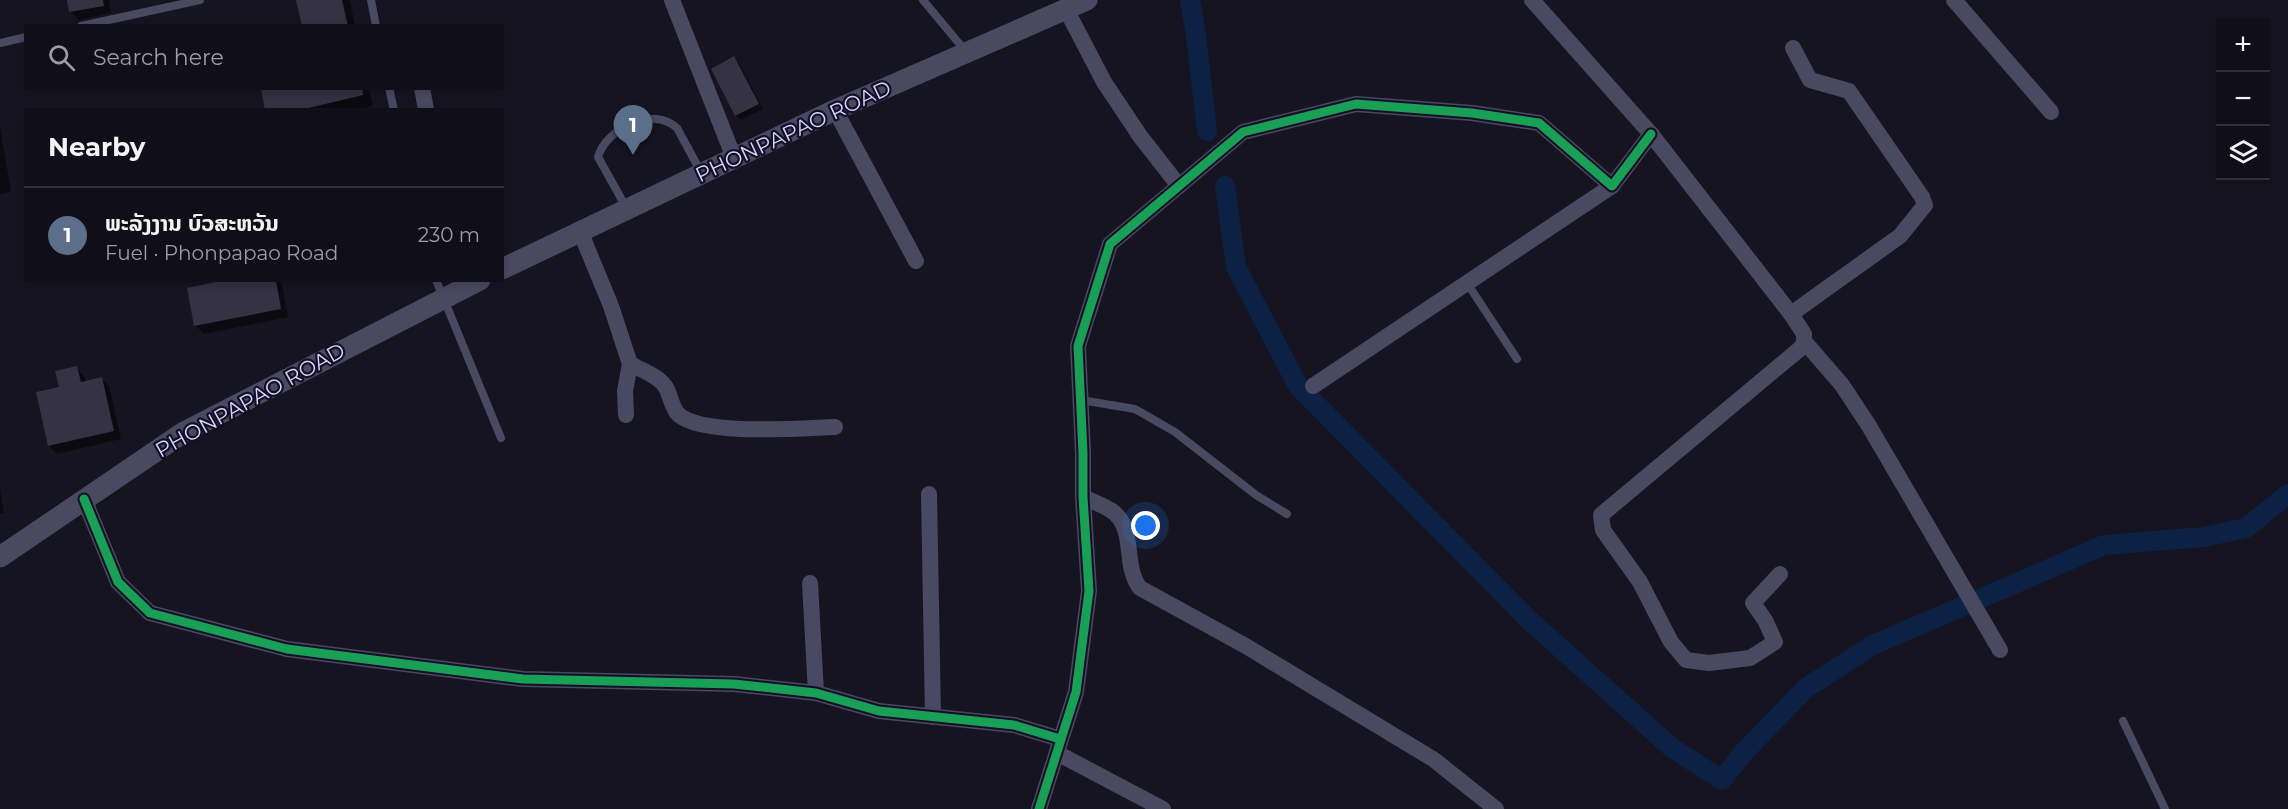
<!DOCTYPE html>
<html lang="en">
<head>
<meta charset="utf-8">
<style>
	body { margin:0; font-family:Montserrat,"Noto Sans Lao",sans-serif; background:#191822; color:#f1f3f6 }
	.controls { position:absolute; right:18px; top:18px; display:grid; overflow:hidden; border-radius:0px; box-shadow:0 3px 9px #0003 }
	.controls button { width:54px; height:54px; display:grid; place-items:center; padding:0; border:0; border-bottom:2px solid #302f38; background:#100f19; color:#f1f3f6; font:30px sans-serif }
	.you { position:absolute; left:1146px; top:526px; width:21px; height:21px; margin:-15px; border:4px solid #fff; border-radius:50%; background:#1a73e8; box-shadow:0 0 0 9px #1a73e833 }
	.badge { display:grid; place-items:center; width:39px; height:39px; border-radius:50%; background:#1a73e8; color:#fff; font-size:20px; font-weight:700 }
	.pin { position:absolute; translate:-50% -50px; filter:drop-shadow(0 2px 3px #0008) }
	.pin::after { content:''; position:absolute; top:32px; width:21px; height:18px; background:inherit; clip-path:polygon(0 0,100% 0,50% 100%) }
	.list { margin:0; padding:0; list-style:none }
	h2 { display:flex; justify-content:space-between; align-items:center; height:78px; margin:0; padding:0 24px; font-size:26px }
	h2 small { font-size:20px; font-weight:400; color:#9c9ca2 }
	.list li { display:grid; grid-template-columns:39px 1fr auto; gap:18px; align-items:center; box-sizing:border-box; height:96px; padding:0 24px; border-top:2px solid #302f38 }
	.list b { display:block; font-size:22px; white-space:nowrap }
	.list p { margin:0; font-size:20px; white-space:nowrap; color:#9c9ca2 }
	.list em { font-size:20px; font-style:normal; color:#9c9ca2 }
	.icon { flex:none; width:33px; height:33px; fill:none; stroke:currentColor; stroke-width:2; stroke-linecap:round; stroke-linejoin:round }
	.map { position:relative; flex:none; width:2288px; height:809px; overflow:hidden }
	.search { position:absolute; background:#100f19; box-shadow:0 3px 9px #0003; left:24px; top:24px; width:480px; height:66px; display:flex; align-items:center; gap:15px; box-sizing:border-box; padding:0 21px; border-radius:0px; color:#9c9ca2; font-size:22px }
	.panel { position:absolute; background:#100f19; box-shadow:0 3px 9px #0003; left:24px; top:108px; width:480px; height:174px; border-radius:0px }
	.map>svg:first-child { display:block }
	.shadow { fill:#0007 }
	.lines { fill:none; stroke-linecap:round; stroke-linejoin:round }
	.canal { stroke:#0d2144; stroke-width:20 }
	.building { fill:#343243 }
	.service { stroke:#4a4962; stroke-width:8 }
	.minor { stroke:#4a4962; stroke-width:16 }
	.tertiary { stroke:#4a4962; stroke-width:21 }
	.cycleway-casing { stroke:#130f26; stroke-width:13 }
	.cycleway { stroke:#1a9f57; stroke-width:9 }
	.labels { text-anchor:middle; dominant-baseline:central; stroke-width:4.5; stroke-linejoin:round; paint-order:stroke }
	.street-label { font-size:21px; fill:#d9d4ff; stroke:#130f26 }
</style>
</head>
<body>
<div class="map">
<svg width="2288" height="809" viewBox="0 0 2288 809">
	<rect width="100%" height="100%" fill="#161421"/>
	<!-- shadow -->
	<g class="shadow">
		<path d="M68,0H109L111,13L79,20L71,12Z"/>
		<path d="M298,0H350L355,26H303Z"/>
		<path d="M734,58L739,63L763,109L741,120L736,115Z"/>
		<path d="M262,88H369L373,106L357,110H267Z"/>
		<path d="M0,127L11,192L0,194Z"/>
		<path d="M234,280H281L288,317L204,334L196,326Z"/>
		<path d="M76,368L84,376L86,382L101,378L109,386L121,439L57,454L49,446L60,388Z"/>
		<path d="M0,488L4,513H0Z"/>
	</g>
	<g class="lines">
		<!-- canal -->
		<g class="canal">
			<path d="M1190,0L1196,35L1207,131"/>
			<path d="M1225,186L1236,267L1298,386L1529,620L1672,748L1722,780L1744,752L1806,688L1873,645L2104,545L2204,537L2246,528L2288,494"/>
		</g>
	</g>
	<!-- building -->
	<g class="building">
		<path d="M67,0H103L104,6L69,12Z"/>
		<path d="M296,0H342L348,26H302Z"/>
		<path d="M734,56L759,104L735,116L711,69Z"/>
		<path d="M261,88H362L363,95L300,110H265Z"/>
		<path d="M226,280H276L281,309L194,326L187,288Z"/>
		<path d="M77,366L81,382L102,377L114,431L48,446L36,392L59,387L55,371Z"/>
	</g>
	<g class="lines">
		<!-- service -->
		<g class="service">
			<path d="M371,0L376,26"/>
			<path d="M923,0L967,53"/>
			<path d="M81,26L200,0"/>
			<path d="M0,43L26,37"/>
			<path d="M389,88L394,110"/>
			<path d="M627,209L598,157C606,129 653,105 677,128L702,174"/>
			<path d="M436,280L501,438"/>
			<path d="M1467,283L1517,359"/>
			<path d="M1081,400L1135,409L1175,432L1256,495L1287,514"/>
			<path d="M2123,721L2165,809"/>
		</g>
		<!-- minor -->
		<g class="minor">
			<path d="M672,0L734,158"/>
			<path d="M1532,0L1651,134L1791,314L1804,334V341L1842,385L1869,426L2000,650"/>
			<path d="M1954,0L2051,112"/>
			<path d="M1066,9L1104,82L1140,136L1179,186"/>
			<path d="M422,88L426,110"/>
			<path d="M835,110L916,261"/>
			<path d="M580,231L611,306L630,364L625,391L626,415"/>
			<path d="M1791,314L1900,236L1925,205L1922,197L1849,91L1810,80L1793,48"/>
			<path d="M630,364C642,370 658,376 665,386C671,395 671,408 679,415C703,436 802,428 835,427"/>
			<path d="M1313,386L1612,186"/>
			<path d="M929,494L933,717"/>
			<path d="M1083,497C1092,501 1103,505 1112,511C1137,529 1122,565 1140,588L1244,645L1433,759L1496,809"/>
			<path d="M84,499L118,582L150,613L287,649L523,679L734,684L816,693L879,711L1014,725L1060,739"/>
			<path d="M1780,574L1753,603L1765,620L1775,642L1750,658L1709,663L1686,660L1671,642L1640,582L1603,530L1601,515L1802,347L1804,341"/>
			<path d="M810,583L816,693"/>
			<path d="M1057,753L1163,809"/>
			<path d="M1039,809L1076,692L1089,591L1083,497V453L1078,346L1110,244L1243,132L1356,104L1472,113L1539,123L1612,186L1651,134"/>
		</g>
		<!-- tertiary -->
		<g class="tertiary">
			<path d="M502,269L835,110L1087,0"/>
			<path d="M0,557L184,432L480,280"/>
		</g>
		<defs>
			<g id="cycleway">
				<path d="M84,499L118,582L150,613L287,649L523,679L734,684L816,693L879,711L1014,725L1060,739"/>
				<path d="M1039,809L1076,692L1089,591L1083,497V453L1078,346L1110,244L1243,132L1356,104L1472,113L1539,123L1612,186L1651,134"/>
			</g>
		</defs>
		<!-- cycleway casing -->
		<use href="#cycleway" class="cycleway-casing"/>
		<!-- cycleway -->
		<use href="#cycleway" class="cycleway"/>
	</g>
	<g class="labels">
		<!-- street labels -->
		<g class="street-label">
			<text transform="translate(793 131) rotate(-25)">PHONPAPAO ROAD</text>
			<text transform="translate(250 400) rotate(-29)">PHONPAPAO ROAD</text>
		</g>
	</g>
</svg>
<div class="controls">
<button>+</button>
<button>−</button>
<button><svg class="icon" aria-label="layers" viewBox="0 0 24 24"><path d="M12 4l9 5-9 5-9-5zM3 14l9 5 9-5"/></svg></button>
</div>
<div class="you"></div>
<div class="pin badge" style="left:633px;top:155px;background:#5c6f8a">1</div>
<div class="search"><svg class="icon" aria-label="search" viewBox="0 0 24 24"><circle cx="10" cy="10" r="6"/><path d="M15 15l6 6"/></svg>Search here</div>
<section class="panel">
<h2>Nearby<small></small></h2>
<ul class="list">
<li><span class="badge" style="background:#5c6f8a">1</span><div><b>ພະລັງງານ ບົວສະຫວັນ</b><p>Fuel · Phonpapao Road</p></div><em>230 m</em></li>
</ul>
</section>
</div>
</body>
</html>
